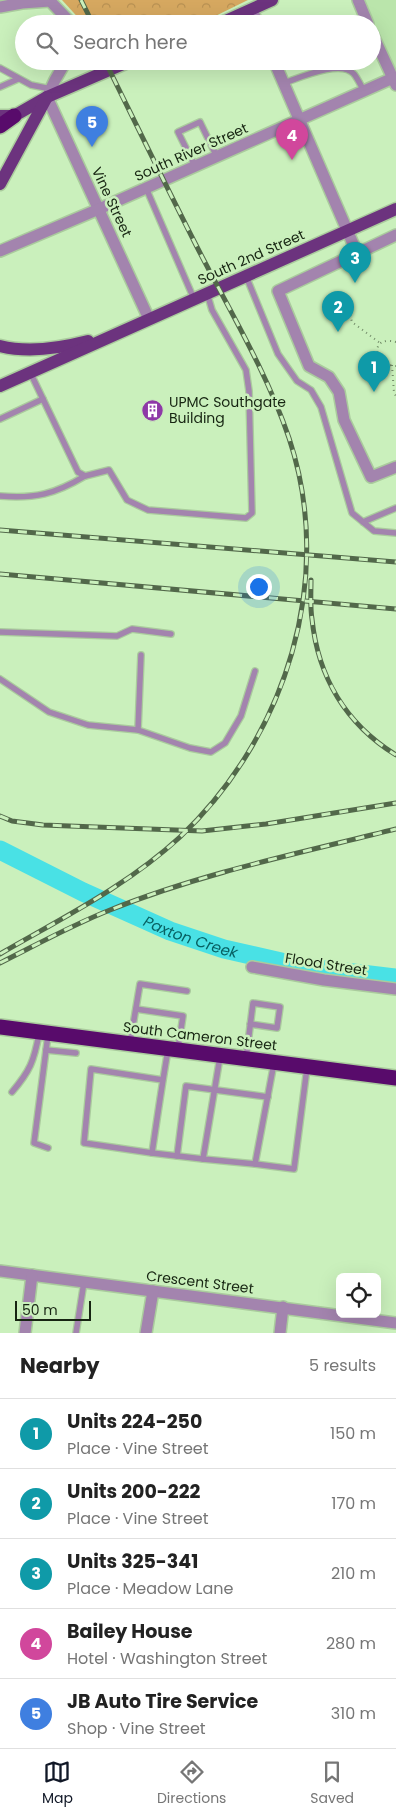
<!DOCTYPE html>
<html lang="en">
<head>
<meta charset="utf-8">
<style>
	body { margin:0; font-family:Poppins,sans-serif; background:#f6f6f6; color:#222 }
	.controls { position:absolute; right:15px; bottom:15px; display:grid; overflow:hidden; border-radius:8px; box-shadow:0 5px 20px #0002 }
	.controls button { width:45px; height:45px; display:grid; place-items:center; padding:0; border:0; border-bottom:1px solid #e0e0e0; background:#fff; color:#222; font:25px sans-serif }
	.scale { position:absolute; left:15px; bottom:12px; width:76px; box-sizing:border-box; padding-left:5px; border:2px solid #172512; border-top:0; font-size:14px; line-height:18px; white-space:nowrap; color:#172512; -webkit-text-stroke:4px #caf0bc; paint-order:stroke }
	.you { position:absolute; left:258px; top:586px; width:18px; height:18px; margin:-12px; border:4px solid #fff; border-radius:50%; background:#1a73e8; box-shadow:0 0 0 8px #1a73e833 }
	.badge { display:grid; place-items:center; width:32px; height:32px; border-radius:50%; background:#111827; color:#fff; font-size:16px; font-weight:700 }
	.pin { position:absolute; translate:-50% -41px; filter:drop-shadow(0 1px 2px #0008) }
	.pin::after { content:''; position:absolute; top:26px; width:18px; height:15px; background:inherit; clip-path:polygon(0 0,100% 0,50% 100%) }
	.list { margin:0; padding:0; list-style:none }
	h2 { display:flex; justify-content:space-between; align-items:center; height:65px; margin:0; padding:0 20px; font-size:21px }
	h2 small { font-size:16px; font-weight:400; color:#767676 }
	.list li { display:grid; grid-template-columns:32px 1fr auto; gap:15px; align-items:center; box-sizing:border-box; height:70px; padding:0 20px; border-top:1px solid #e0e0e0 }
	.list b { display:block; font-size:19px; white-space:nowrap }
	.list p { margin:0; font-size:16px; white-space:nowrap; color:#767676 }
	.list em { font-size:16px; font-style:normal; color:#767676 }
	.icon { flex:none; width:28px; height:28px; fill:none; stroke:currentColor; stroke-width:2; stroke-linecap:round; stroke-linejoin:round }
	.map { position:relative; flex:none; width:396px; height:1333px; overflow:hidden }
	.search { position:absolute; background:#fff; box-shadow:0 5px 20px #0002; left:15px; right:15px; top:15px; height:55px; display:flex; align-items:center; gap:12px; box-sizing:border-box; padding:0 18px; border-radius:28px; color:#767676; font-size:19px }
	.sheet { height:415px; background:#fff }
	nav { display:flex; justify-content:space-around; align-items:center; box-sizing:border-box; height:70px; border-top:1px solid #e0e0e0; background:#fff; font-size:14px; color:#767676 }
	nav a { display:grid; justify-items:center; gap:2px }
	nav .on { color:#111827 }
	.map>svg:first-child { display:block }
	.built { fill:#bae5ab }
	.forest { fill:url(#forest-crowns) }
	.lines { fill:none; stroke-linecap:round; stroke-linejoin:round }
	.river { stroke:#49e1e5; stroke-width:19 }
	.lane-casing { stroke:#aacb9d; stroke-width:8 }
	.street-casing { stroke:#aacb9d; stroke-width:14 }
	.primary-casing { stroke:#aacb9d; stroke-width:15 }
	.highway-casing { stroke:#aacb9d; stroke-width:18 }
	.path { stroke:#738d69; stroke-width:2; stroke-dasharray:1 4; stroke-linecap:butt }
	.lane { stroke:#a384ae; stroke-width:5.5 }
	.street { stroke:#a384ae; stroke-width:11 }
	.primary { stroke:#6c337e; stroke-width:12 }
	.highway { stroke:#580b6b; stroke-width:15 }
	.rail-casing { stroke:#52684a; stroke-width:5 }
	.rail { stroke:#caf0bc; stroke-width:3; stroke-dasharray:9; stroke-linecap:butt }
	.labels { text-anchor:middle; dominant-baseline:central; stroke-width:5; stroke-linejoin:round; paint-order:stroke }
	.street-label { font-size:14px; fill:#172512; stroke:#caf0bc }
	.poi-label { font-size:14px; fill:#172512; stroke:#caf0bc; text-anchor:start }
	.water-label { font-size:15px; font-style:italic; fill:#086163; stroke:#caf0bc }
</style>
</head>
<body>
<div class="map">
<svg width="396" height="1333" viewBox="0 0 396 1333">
	<defs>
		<pattern id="forest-crowns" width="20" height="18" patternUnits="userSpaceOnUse" patternTransform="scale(1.25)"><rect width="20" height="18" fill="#d6a860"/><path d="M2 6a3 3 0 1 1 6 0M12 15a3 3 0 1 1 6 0" fill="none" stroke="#b79052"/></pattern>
	</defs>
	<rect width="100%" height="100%" fill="#caf0bc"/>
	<!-- built -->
	<path class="built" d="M364,0H396V72L381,40Z"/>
	<!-- forest -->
	<path class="forest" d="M62,0H248L199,24H84Z"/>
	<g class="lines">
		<!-- river -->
		<path class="river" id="s1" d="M0,850L83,892L170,931L224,949L303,967L396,978"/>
		<defs>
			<g id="lane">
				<path d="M0,68L31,85L51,89"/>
				<path d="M284,83C299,78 341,59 354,74C358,79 361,86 364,91"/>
				<path d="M0,87L18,79"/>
				<path d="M195,166L178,132L200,122L217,157"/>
				<path d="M146,188L194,299"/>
				<path d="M246,276L278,354L297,381L311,390L321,407L352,513L374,531L396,533"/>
				<path d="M30,372L78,472L85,476L109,470L127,500L148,510L246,518L252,513L249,391L246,370L212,310L207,293"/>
				<path d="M0,419L43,399"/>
				<path d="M0,496C35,499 55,494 85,476"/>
				<path d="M363,522L396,508"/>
				<path d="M0,632L117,636L132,629L171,634"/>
				<path d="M0,679L49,712L88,725L138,730L141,655"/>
				<path d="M138,730L190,748L211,752L225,743L241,716L255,671"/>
				<path d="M136,1009L183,1016L178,1049"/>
				<path d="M48,1035L34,1143L48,1148"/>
				<path d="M130,1043L140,984L187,991"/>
				<path d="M46,1050L76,1053"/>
				<path d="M220,1057L203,1159L255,1164L274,1063"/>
				<path d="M246,1059L253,1003L280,1007L277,1028L250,1024"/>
				<path d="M163,1080L91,1069L84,1143L152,1153C157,1119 162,1084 168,1050"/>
				<path d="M12,1092C30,1071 34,1061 39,1034"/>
				<path d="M152,1153L203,1159"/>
				<path d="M177,1156L186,1086L268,1097"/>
				<path d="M255,1164L294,1169L307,1068"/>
				<path d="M76,1333L84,1282"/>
			</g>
			<g id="street">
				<path d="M358,0L368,24"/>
				<path d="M0,7L22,3L50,1L72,24"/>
				<path d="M252,10L258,24"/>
				<path d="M372,33L396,85"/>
				<path d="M66,61L55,80L47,97L149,319"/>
				<path d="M274,61L357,253"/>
				<path d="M396,235L278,291L309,366L329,377L339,392L344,420L371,477L396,467"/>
				<path d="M0,251L99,209L393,78"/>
				<path d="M252,967L324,980L396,989"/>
				<path d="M0,1271L396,1323"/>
				<path d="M25,1333L32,1275"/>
				<path d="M146,1333L153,1291"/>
				<path d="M280,1333L283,1307"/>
			</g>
			<g id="primary">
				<path d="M219,24L272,0"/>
				<path d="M0,116H14L47,97L130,61"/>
				<path d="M0,184L47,97"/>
				<path d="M0,346C28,353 61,348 88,341"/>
				<path d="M0,386L396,209"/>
			</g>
			<g id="highway">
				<path d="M0,126L14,116"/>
				<path d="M0,1027L396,1078"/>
			</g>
		</defs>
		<!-- lane casing -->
		<use href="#lane" class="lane-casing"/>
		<!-- street casing -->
		<use href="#street" class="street-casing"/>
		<!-- primary casing -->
		<use href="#primary" class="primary-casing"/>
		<!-- highway casing -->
		<use href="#highway" class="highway-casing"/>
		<!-- path -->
		<g class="path">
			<path d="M349,310L352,322L380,343"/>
			<path d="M396,342C369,335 373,365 396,366"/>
			<path d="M392,365L394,393L396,396"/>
		</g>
		<!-- lane -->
		<use href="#lane" class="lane"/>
		<!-- street -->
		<use href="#street" class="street"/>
		<!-- primary -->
		<use href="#primary" class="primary"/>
		<!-- highway -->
		<use href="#highway" class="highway"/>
		<defs>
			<g id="rail">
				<path d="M81,0L93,24"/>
				<path d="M0,530L396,562"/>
				<path d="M0,574L396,609"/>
				<path d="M311,580C311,593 310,607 312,619C318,677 346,724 396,755"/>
				<path d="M0,816L12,821L43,825L202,831L266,824L396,803"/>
				<path d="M0,954C62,918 127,886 180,837C286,737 336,579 289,438C266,370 228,308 196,245C165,184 135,122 105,61"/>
				<path d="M0,963C36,945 72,925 110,910C202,873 300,853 396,829"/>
			</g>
		</defs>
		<!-- rail casing -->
		<use href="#rail" class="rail-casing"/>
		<!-- rail -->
		<use href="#rail" class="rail"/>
	</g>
	<!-- icons -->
	<defs>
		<symbol id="building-disc" viewBox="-11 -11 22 22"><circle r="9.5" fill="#8e39a7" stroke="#caf0bc"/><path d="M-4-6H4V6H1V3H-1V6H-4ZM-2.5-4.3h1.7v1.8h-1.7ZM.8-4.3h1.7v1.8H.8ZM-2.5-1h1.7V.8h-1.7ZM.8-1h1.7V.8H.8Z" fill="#fff"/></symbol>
	</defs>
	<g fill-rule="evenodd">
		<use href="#building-disc" x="140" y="398" width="25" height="25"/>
	</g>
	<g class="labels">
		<!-- street labels -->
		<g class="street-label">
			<text transform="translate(191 152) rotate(-24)">South River Street</text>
			<text transform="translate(112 202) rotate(65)">Vine Street</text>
			<text transform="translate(251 257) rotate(-24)">South 2nd Street</text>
			<text transform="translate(326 964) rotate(9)">Flood Street</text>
			<text transform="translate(200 1036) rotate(7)">South Cameron Street</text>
			<text transform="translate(200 1282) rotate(7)">Crescent Street</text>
		</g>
		<!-- poi labels -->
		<g class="poi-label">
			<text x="169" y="402">UPMC Southgate<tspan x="169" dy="16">Building</tspan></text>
		</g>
		<!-- water labels -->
		<g class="water-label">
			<text stroke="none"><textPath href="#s1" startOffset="210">Paxton Creek</textPath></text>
		</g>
	</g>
</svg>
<div class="controls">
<button><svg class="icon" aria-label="locate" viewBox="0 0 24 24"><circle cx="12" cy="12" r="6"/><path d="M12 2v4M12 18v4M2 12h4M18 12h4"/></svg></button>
</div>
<div class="scale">50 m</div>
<div class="you"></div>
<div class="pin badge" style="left:374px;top:392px;background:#0f9aa8">1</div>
<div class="pin badge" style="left:338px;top:332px;background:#0f9aa8">2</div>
<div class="pin badge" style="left:355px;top:283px;background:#0f9aa8">3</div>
<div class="pin badge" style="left:292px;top:160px;background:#d1479c">4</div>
<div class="pin badge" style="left:92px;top:147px;background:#3f7fe0">5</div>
<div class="search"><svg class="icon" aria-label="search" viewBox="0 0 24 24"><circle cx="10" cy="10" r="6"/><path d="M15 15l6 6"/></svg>Search here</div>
</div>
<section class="sheet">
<h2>Nearby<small>5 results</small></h2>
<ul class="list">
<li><span class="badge" style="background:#0f9aa8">1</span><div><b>Units 224-250</b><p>Place · Vine Street</p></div><em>150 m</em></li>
<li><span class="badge" style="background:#0f9aa8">2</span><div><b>Units 200-222</b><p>Place · Vine Street</p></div><em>170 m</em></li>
<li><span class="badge" style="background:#0f9aa8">3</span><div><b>Units 325-341</b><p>Place · Meadow Lane</p></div><em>210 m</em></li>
<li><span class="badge" style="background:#d1479c">4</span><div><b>Bailey House</b><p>Hotel · Washington Street</p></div><em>280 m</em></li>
<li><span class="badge" style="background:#3f7fe0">5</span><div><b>JB Auto Tire Service</b><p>Shop · Vine Street</p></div><em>310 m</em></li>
</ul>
</section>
<nav>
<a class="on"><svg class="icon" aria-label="map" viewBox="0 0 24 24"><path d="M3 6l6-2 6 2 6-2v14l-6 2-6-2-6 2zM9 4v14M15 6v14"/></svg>Map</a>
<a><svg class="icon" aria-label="directions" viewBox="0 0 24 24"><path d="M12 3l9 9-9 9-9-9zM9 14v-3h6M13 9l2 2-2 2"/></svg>Directions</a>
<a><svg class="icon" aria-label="saved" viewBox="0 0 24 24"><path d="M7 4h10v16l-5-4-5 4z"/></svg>Saved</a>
</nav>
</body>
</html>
